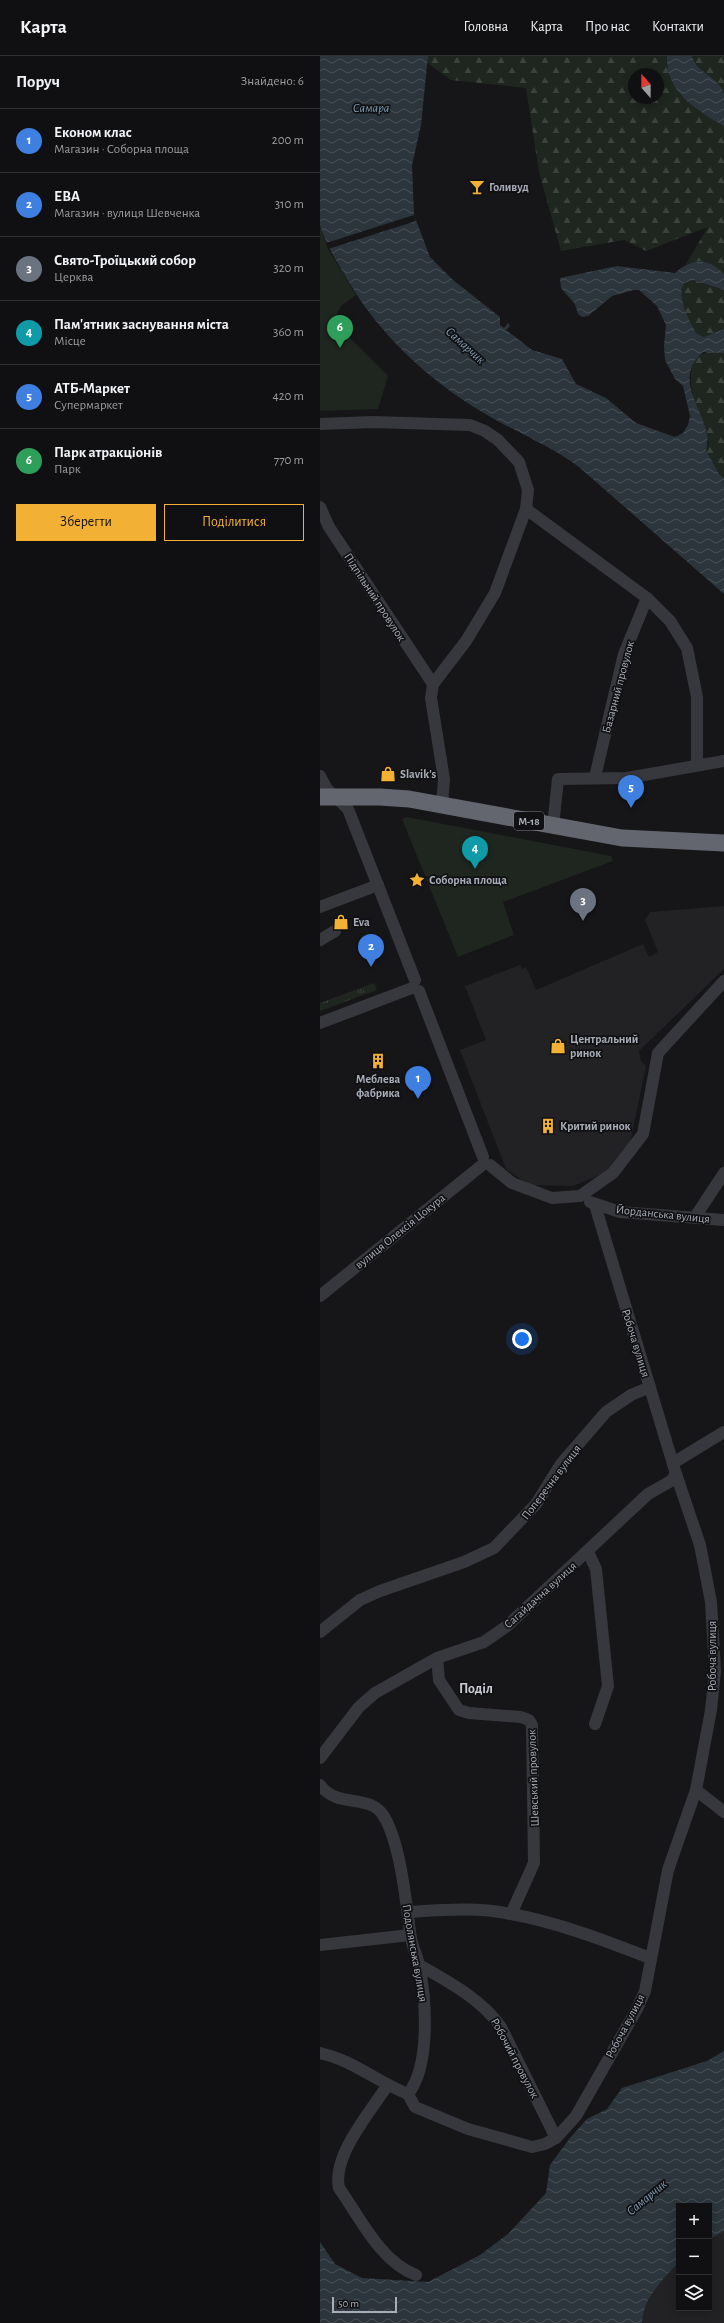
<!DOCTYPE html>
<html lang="uk">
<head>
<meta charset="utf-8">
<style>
	body { margin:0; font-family:"Alegreya Sans",sans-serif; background:#1e1e20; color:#f1f3f6 }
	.controls { position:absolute; right:12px; bottom:12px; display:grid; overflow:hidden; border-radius:0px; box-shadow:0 2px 10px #0003 }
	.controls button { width:36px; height:36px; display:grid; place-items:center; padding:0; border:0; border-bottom:1px solid #303032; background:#101012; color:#f1f3f6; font:20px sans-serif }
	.compass { position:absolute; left:308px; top:12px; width:36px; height:36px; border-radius:50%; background:#101012; box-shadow:0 2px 10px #0003; rotate:339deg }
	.scale { position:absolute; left:12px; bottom:10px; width:65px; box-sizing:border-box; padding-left:4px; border:2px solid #a8adb8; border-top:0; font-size:11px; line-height:14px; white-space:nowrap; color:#a8adb8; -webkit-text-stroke:3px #111113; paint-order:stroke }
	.you { position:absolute; left:202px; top:1283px; width:14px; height:14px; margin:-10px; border:3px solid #fff; border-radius:50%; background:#1a73e8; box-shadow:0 0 0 6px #1a73e833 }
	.badge { display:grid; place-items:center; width:26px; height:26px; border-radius:50%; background:#f2b134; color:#fff; font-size:13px; font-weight:700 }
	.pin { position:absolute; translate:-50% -33px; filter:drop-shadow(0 1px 2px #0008) }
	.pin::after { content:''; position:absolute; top:21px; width:14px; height:12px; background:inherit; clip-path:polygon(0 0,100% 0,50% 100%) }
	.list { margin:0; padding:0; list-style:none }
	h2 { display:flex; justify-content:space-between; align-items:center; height:52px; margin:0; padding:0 16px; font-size:17px }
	h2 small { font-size:13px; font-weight:400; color:#9c9d9f }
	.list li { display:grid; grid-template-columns:26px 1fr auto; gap:12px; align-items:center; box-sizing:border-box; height:64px; padding:0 16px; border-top:1px solid #303032 }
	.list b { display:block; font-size:15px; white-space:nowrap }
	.list p { margin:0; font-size:13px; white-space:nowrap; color:#9c9d9f }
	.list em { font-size:13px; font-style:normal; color:#9c9d9f }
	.actions { display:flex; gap:8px; padding:12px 16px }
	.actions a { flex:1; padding:9px 0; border:1px solid #f2b134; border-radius:0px; text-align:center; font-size:14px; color:#f2b134 }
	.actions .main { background:#f2b134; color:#111 }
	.icon { flex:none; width:22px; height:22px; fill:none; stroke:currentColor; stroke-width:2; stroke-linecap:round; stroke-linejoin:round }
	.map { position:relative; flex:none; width:404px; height:2267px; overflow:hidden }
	header { display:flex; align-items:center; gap:24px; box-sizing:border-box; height:56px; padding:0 20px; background:#101012; border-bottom:1px solid #303032 }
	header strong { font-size:19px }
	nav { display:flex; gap:22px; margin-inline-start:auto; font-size:14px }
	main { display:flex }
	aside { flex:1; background:#101012 }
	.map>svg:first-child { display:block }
	.built { fill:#222225 }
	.grass { fill:url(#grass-tufts) }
	.forest { fill:url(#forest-firs); fill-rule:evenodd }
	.park { fill:#1e261f }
	.water { fill:url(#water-waves) }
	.pier { fill:#161618 }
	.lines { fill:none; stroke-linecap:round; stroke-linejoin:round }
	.minor { stroke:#37383d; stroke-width:12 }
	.highway { stroke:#63666e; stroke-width:17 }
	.labels { text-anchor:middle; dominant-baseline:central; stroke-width:3.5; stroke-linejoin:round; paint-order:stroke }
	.shield { fill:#111113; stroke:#7b7e86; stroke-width:1 }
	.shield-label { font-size:11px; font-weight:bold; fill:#a8adb8 }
	.poi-label { font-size:12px; font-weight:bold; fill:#a8adb8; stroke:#111113; text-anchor:start }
	.street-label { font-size:12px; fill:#a8adb8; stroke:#111113 }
	.water-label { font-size:13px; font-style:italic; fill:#7f9bb3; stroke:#111113 }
	.quarter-label { font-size:14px; font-weight:bold; fill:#c9ccd4; stroke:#111113 }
</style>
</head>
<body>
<header>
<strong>Карта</strong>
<nav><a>Головна</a><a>Карта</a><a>Про нас</a><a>Контакти</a></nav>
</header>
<main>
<aside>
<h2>Поруч<small>Знайдено: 6</small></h2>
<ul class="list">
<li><span class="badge" style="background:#3f7fe0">1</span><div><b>Економ клас</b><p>Магазин · Соборна площа</p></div><em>200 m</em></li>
<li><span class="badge" style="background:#3f7fe0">2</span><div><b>ЕВА</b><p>Магазин · вулиця Шевченка</p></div><em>310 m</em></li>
<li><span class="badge" style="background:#6b7280">3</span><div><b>Свято-Троїцький собор</b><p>Церква</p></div><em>320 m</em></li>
<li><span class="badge" style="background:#0f9aa8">4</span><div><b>Пам'ятник заснування міста</b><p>Місце</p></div><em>360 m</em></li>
<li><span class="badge" style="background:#3f7fe0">5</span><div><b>АТБ-Маркет</b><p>Супермаркет</p></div><em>420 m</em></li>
<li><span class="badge" style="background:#2e9e5b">6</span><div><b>Парк атракціонів</b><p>Парк</p></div><em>770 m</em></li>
</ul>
<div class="actions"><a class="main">Зберегти</a><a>Поділитися</a></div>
</aside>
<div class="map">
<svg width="404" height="2267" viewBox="0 0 404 2267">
	<defs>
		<pattern id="grass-tufts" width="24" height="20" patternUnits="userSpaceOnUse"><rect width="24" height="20" fill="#1e261f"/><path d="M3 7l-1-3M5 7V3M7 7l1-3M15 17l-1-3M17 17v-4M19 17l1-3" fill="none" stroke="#3c433d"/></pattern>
		<pattern id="forest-firs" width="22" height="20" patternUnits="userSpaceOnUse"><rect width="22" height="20" fill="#1e261f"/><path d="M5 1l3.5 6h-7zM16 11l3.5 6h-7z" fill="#3c433d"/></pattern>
		<pattern id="water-waves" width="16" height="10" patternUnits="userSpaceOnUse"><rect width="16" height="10" fill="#2c353c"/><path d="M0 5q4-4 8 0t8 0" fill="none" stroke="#485056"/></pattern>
	</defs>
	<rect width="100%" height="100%" fill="#161618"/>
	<!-- built -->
	<g class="built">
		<path d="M404,850V913L319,995L321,1005L326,1010L309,1092L289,1115L253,1130L209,1129L186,1113L140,994L166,984L145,930L200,909L202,913L206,911L216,934L323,888L329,901L338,896L325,864L330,856Z"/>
		<path d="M404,2175V2267H322V2257L336,2230L359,2206V2252H389V2184Z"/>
	</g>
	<!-- grass -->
	<path class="grass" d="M54,927L57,934L0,955V947Z"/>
	<!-- forest -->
	<g class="forest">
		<path d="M108,0H347C345,36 376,55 404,70V218L380,205L366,208L388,171L326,195L304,184L241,195L219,116L206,32L131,24L106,6ZM314,18H338V42H314Z"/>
		<path d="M372,0H404V37C397,27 374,9 372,0Z"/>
		<path d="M374,224L404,234V273L384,281L376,277C369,264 356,240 363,227Z"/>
		<path d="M394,295L404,297V422L399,418L386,394L389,387C381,363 350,298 394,295Z"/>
	</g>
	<!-- park -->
	<g class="park">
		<path d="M0,169L8,193L36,239L21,250L13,265L68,320L58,353L0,355Z"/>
		<path d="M87,761L291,800L293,805L183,846L194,879L138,901L82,763Z"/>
	</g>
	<!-- water -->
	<g class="water">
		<path d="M0,0H108L101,69L92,109L94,159L110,201L133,224L180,261V269L184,272L188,267L190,270L186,274L212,294L242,303L256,328L286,342L316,367L355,381L363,377L368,369L370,360L363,330L355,323L345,304L344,289L346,269L337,250L319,234H314L292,240L268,260L262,261L258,258L255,248L241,232L240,222L297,210L355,217C372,202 387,201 404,218V234L374,224L364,227C356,240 369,264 376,277L384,281L404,273V297L383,296C347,327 396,362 386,394L399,418L404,422V538L259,411C229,389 194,375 162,356C106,322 60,279 27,223C15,202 8,193 0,169Z"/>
		<path d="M347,0H372C376,16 400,22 404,38C404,47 404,60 404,70C377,55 345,36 347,0Z"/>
		<path d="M404,1995V2175L389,2184V2150H359V2206C343,2223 323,2242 322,2267H0V2186L15,2208L42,2222L108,2226L160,2199L188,2178L226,2137L230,2109L250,2082L267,2063L287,2053L302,2032L387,2005Z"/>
	</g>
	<!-- pier -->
	<path class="pier" d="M94,159L96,165L8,193L6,187Z"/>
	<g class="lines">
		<!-- minor -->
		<g class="minor">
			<path d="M0,368L53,366L150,369L165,375L178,384L199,406L208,434L206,453L175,537L146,585L113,628L111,642L124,723L122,749"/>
			<path d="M0,451L9,471L113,628"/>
			<path d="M206,453L327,542L350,565L367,592L377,641V709"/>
			<path d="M0,720L7,733L28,753L95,924"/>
			<path d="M275,721L304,598L327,542"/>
			<path d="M233,770L238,723L307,722L404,705"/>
			<path d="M0,851L58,829"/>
			<path d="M0,884L15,875"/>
			<path d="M99,935L163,1101"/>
			<path d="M0,967L92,932"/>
			<path d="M170,1109L192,1127L232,1142L260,1140L293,1117L323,1078L338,997L404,925"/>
			<path d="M270,1146L300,1156L404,1164"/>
			<path d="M375,1161L404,1117"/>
			<path d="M0,1240L161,1110"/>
			<path d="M353,1407L404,1376"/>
			<path d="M268,1496L276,1513L288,1630L275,1668"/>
			<path d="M0,1576L40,1544L60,1535L144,1506L174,1492L216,1448L241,1408L286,1356L311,1339L330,1331"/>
			<path d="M117,1602L119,1624L139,1654L149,1657L201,1661L209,1664L212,1669L214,1807L191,1858"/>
			<path d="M0,1702L39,1651L55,1637L117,1602L164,1586L187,1570L328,1438L351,1425L356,1418"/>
			<path d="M0,1729C18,1753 48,1737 63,1759C80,1785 86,1845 90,1876C91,1887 96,1898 99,1908C106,1943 111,2009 88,2038"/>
			<path d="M376,1734L404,1756"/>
			<path d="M88,1856C122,1854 157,1851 191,1858C237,1866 286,1885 330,1902"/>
			<path d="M0,1889L90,1879"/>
			<path d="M99,1909C129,1926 161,1943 181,1971L236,2082"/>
			<path d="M0,1997C33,2004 57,2026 88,2038"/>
			<path d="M67,2030C50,2056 12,2100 19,2132C41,2163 60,2205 96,2219"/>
			<path d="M88,2038L95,2051L148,2073L212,2091L225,2088L236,2082L256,2060L317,1953L325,1935L348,1814L376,1734L391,1654L395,1615L391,1546L380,1489L356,1418L275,1149"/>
		</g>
		<!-- highway -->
		<path class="highway" d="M0,741H60L89,743L302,782L404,787"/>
	</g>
	<!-- icons -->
	<defs>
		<symbol id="bar-bare" viewBox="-9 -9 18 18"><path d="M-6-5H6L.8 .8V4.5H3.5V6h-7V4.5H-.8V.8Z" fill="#f2b134" stroke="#111113" stroke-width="2.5" paint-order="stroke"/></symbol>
		<symbol id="shop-bare" viewBox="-9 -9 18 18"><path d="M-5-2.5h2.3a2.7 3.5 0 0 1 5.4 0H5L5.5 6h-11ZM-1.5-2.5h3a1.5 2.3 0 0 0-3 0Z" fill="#f2b134" stroke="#111113" stroke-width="2.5" paint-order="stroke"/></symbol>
		<symbol id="sight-bare" viewBox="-9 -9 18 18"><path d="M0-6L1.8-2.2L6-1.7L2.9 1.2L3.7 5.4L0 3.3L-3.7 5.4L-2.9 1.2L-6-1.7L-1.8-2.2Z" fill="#f2b134" stroke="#111113" stroke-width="2.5" paint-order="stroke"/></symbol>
		<symbol id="building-bare" viewBox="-9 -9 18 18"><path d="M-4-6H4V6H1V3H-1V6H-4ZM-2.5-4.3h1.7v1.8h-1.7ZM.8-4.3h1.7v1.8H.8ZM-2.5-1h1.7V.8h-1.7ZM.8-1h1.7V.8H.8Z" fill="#f2b134" stroke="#111113" stroke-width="2.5" paint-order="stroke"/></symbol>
	</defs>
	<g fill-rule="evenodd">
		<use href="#bar-bare" x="146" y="120" width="22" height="22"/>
		<use href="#shop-bare" x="57" y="707" width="22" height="22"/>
		<use href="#sight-bare" x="86" y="813" width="22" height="22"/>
		<use href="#shop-bare" x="10" y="855" width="22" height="22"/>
		<use href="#shop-bare" x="227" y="979" width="22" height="22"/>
		<use href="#building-bare" x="47" y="994" width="22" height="22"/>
		<use href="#building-bare" x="217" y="1059" width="22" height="22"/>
	</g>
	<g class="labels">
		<!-- shield labels -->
		<rect class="shield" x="194" y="756" width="30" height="18" rx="3"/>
		<g class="shield-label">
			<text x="209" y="765">М-18</text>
		</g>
		<!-- poi labels -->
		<g class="poi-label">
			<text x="169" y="131">Голивуд</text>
			<text x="80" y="718">Slavik's</text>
			<text x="109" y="824">Соборна площа</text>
			<text x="33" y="866">Eva</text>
			<text x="250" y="983">Центральний<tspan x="250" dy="14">ринок</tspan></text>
			<text x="58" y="1023" text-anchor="middle">Меблева<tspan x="58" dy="14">фабрика</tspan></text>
			<text x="240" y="1070">Критий ринок</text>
		</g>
		<!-- street labels -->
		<g class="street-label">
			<text transform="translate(55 541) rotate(57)">Підпільний провулок</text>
			<text transform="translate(298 631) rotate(-75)">Базарний провулок</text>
			<text transform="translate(343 1158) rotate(6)">Йорданська вулиця</text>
			<text transform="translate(80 1175) rotate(-39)">вулиця Олексія Цокура</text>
			<text transform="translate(316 1287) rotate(73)">Робоча вулиця</text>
			<text transform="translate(231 1426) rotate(-53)">Поперечна вулиця</text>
			<text transform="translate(220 1539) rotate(-42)">Сагайдачна вулиця</text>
			<text transform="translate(392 1600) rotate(-90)">Робоча вулиця</text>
			<text transform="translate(213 1722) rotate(-92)">Шевський провулок</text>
			<text transform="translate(95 1897) rotate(80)">Подолянська вулиця</text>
			<text transform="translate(305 1970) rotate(-62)">Робоча вулиця</text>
			<text transform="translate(195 2002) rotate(62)">Робочий провулок</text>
		</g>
		<!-- water labels -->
		<g class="water-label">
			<text x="51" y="52">Самара</text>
			<text transform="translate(145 290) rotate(42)">Самарчик</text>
			<text transform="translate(327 2142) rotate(-40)">Самарчик</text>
		</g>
		<!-- quarter labels -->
		<g class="quarter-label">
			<text x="156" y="1633">Поділ</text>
		</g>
	</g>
</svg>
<div class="controls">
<button>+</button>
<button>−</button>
<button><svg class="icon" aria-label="layers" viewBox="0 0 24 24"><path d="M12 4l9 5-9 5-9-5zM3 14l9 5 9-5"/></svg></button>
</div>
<svg class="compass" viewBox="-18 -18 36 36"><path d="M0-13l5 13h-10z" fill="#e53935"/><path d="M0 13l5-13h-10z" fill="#9c9d9f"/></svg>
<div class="scale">50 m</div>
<div class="you"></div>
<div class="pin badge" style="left:98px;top:1043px;background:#3f7fe0">1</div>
<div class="pin badge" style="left:51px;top:911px;background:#3f7fe0">2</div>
<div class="pin badge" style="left:263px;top:865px;background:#6b7280">3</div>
<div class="pin badge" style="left:155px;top:813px;background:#0f9aa8">4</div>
<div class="pin badge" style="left:311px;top:752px;background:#3f7fe0">5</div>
<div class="pin badge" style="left:20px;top:292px;background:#2e9e5b">6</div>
</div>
</main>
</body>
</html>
